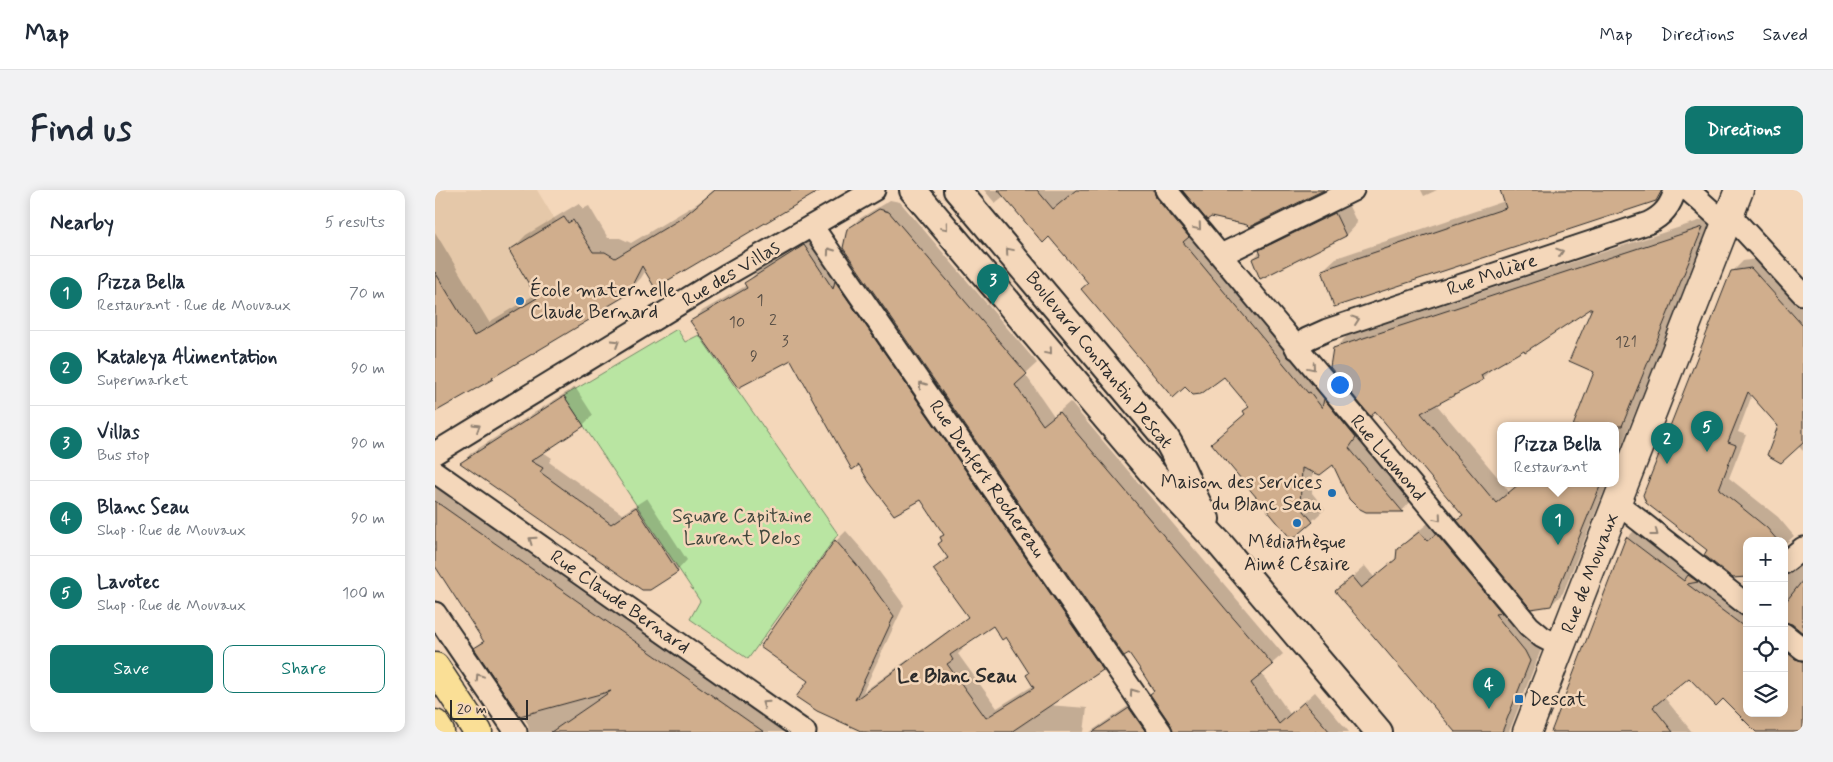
<!DOCTYPE html>
<html lang="en">
<head>
<meta charset="utf-8">
<style>
	body { margin:0; font-family:Mynerve,sans-serif; background:#f2f2f3; color:#1f2937 }
	.controls { position:absolute; right:15px; bottom:15px; display:grid; overflow:hidden; border-radius:10px; box-shadow:0 2px 12px #0003 }
	.controls button { width:45px; height:45px; display:grid; place-items:center; padding:0; border:0; border-bottom:1px solid #e0e1e3; background:#fff; color:#1f2937; font:25px sans-serif }
	.scale { position:absolute; left:15px; bottom:12px; width:78px; box-sizing:border-box; padding-left:5px; border:2px solid #2b2b2b; border-top:0; font-size:14px; line-height:18px; white-space:nowrap; color:#2b2b2b; -webkit-text-stroke:4px #f4d7ba; paint-order:stroke }
	.you { position:absolute; left:904px; top:194px; width:18px; height:18px; margin:-12px; border:4px solid #fff; border-radius:50%; background:#1a73e8; box-shadow:0 0 0 8px #1a73e833 }
	.badge { display:grid; place-items:center; width:32px; height:32px; border-radius:50%; background:#0f766e; color:#fff; font-size:16px; font-weight:700 }
	.pin { position:absolute; translate:-50% -41px; filter:drop-shadow(0 1px 2px #0008) }
	.pin::after { content:''; position:absolute; top:26px; width:18px; height:15px; background:inherit; clip-path:polygon(0 0,100% 0,50% 100%) }
	.popup { position:absolute; left:1062px; top:232px; width:122px; height:65px; box-sizing:border-box; display:grid; place-content:center; border-radius:10px; background:#fff; filter:drop-shadow(0 1px 4px #0005); font-size:16px; white-space:nowrap; color:#747a83 }
	.popup b { font-size:19px; color:#1f2937 }
	.popup::after { content:''; position:absolute; left:50%; top:100%; margin-left:-10px; border:10px solid transparent; border-top-color:#fff }
	.list { margin:0; padding:0; list-style:none }
	h2 { display:flex; justify-content:space-between; align-items:center; height:65px; margin:0; padding:0 20px; font-size:21px }
	h2 small { font-size:16px; font-weight:400; color:#747a83 }
	.list li { display:grid; grid-template-columns:32px 1fr auto; gap:15px; align-items:center; box-sizing:border-box; height:75px; padding:0 20px; border-top:1px solid #e0e1e3 }
	.list b { display:block; font-size:19px; white-space:nowrap }
	.list p { margin:0; font-size:16px; white-space:nowrap; color:#747a83 }
	.list em { font-size:16px; font-style:normal; color:#747a83 }
	.actions { display:flex; gap:10px; padding:15px 20px }
	.actions a { flex:1; padding:11px 0; border:1px solid #0f766e; border-radius:10px; text-align:center; font-size:18px; color:#0f766e }
	.actions .main { background:#0f766e; color:#fff }
	.icon { flex:none; width:28px; height:28px; fill:none; stroke:currentColor; stroke-width:2; stroke-linecap:round; stroke-linejoin:round }
	.map { position:relative; flex:none; width:1368px; height:542px; overflow:hidden; border-radius:10px }
	header { display:flex; align-items:center; gap:30px; box-sizing:border-box; height:70px; padding:0 25px; background:#fff; border-bottom:1px solid #e0e1e3 }
	header strong { font-size:24px }
	nav { display:flex; gap:28px; margin-inline-start:auto; font-size:18px }
	.intro { display:flex; align-items:center; justify-content:space-between; box-sizing:border-box; height:120px; padding:0 30px }
	h1 { margin:0; font-size:35px }
	.button { padding:12px 22px; border-radius:10px; background:#0f766e; color:#fff; font-size:18px; font-weight:700 }
	main { display:flex; gap:30px; padding:0 30px }
	aside { flex:1; background:#fff; border-radius:10px; box-shadow:0 2px 12px #0003 }
	.map>svg:first-child { display:block }
	.built { fill:#e5c8a9 }
	.green { fill:#b9e5a2; stroke:#728866 }
	.shadow { fill:#0003; fill-rule:evenodd }
	.building { fill:#d0ae8d; stroke:#2b2b2b; fill-rule:evenodd }
	.lines { fill:none; stroke-linecap:round; stroke-linejoin:round }
	.minor-casing { stroke:#2b2b2b; stroke-width:25 }
	.tertiary-casing { stroke:#2b2b2b; stroke-width:30 }
	.secondary-casing { stroke:#2b2b2b; stroke-width:31 }
	.trunk-casing { stroke:#2b2b2b; stroke-width:31 }
	.minor { stroke:#f4d7ba; stroke-width:21 }
	.tertiary { stroke:#f4d7ba; stroke-width:26 }
	.secondary { stroke:#f4d7ba; stroke-width:28 }
	.trunk { stroke:#fadf96; stroke-width:28 }
	.oneway { stroke:#908172 }
	.poi-dot { fill:#1f6fb2; stroke:#f4d7ba; stroke-width:2 }
	.labels { text-anchor:middle; dominant-baseline:central; stroke-width:5; stroke-linejoin:round; paint-order:stroke }
	.number-label { font-size:16px; fill:#544c44 }
	.street-label { font-size:19px; fill:#2b2b2b; stroke:#f4d7ba }
	.poi-label { font-size:19px; fill:#2b2b2b; stroke:#f4d7ba; text-anchor:start }
	.park-label { font-size:19px; fill:#40473d; stroke:#f4d7ba }
	.neighbourhood-label { font-size:20px; font-weight:bold; fill:#2b2b2b; stroke:#f4d7ba }
</style>
</head>
<body>
<header>
<strong>Map</strong>
<nav><a>Map</a><a>Directions</a><a>Saved</a></nav>
</header>
<div class="intro"><h1>Find us</h1><a class="button">Directions</a></div>
<main>
<aside>
<h2>Nearby<small>5 results</small></h2>
<ul class="list">
<li><span class="badge">1</span><div><b>Pizza Bella</b><p>Restaurant · Rue de Mouvaux</p></div><em>70 m</em></li>
<li><span class="badge">2</span><div><b>Kataleya Alimentation</b><p>Supermarket</p></div><em>90 m</em></li>
<li><span class="badge">3</span><div><b>Villas</b><p>Bus stop</p></div><em>90 m</em></li>
<li><span class="badge">4</span><div><b>Blanc Seau</b><p>Shop · Rue de Mouvaux</p></div><em>90 m</em></li>
<li><span class="badge">5</span><div><b>Lavotec</b><p>Shop · Rue de Mouvaux</p></div><em>100 m</em></li>
</ul>
<div class="actions"><a class="main">Save</a><a>Share</a></div>
</aside>
<div class="map">
<svg width="1368" height="542" viewBox="0 0 1368 542">
	<rect width="100%" height="100%" fill="#f4d7ba"/>
	<filter id="ink" filterUnits="userSpaceOnUse"><feTurbulence type="fractalNoise" baseFrequency=".02" numOctaves="2"/><feDisplacementMap in="SourceGraphic" scale="10" xChannelSelector="R" yChannelSelector="G"/><feConvolveMatrix kernelMatrix="1 2 1 2 8 2 1 2 1" color-interpolation-filters="sRGB"/></filter>
	<g filter="url(#ink)">
		<!-- built -->
		<path class="built" d="M0,0H102L172,116L6,219L0,210Z"/>
		<!-- green -->
		<path class="green" d="M242,139L250,152L264,145L403,344L313,469L255,429L265,411L129,206Z"/>
		<!-- shadow -->
		<g class="shadow">
			<path d="M279,0H383L211,80L206,88L191,104L164,120L158,126L62,183L57,188L6,217L0,207V42L54,132L101,104L76,60L91,45L144,13L148,19L154,16L173,48H185L196,53L263,13Z"/>
			<path d="M549,0H737L979,308L967,321H931L898,273L878,281L877,303L890,319L877,331L777,253L811,223L815,216L789,185L751,196L654,92L614,46L569,6L560,13Z"/>
			<path d="M986,0H1002L989,6Z"/>
			<path d="M1066,0H1228L1216,11L888,80L901,68L1070,11Z"/>
			<path d="M455,10L465,12L602,173L590,184L619,226L635,212L848,464L826,483L855,524L880,502L914,542H739L721,500L413,40L424,29Z"/>
			<path d="M912,12L922,33L911,45L826,87L818,69L837,49Z"/>
			<path d="M1279,26L1180,272V236H1143L1141,230L1160,182V114L1059,176L1047,189L1001,214L1066,291V294H1068L1074,302L1083,294H1172L1128,403L1116,415L1023,330L1028,325L941,220L936,225L900,158L912,146Z"/>
			<path d="M379,46L678,469L667,479L613,515L652,518L649,542H431L375,490L327,457L401,351L411,341L431,364L469,415L428,502L534,426L499,379L513,366L506,347L510,344L486,308L356,168L257,131L267,121L312,95L311,94L321,83ZM558,434L571,446L595,482L599,495L562,518L523,464L528,459L526,456Z"/>
			<path d="M1327,68L1368,113V261L1317,205L1303,242L1311,245L1294,288L1343,327L1359,346L1349,355V351H1312L1274,360L1297,82L1308,71Z"/>
			<path d="M140,197L158,225L148,235L108,262L117,268L114,272L187,324L212,308L252,370L242,381L27,273L36,263Z"/>
			<path d="M0,292L356,542H94L93,534L40,458L49,450L0,374Z"/>
			<path d="M997,330L1107,457L1074,542H1021L902,401L930,376L939,387L963,367V360L976,347Z"/>
			<path d="M1203,337L1312,421V523H1349V442L1368,456V542H1323L1288,508L1254,486L1229,507L1257,542H1118L1192,348Z"/>
			<path d="M1349,369L1362,375L1368,373V442L1357,433L1349,431Z"/>
			<path d="M705,508L729,542H655Z"/>
		</g>
		<!-- building -->
		<g class="building">
			<path d="M280,0H386L220,98L207,76L192,105L158,125L159,127L57,188L58,189L0,222V82L39,146L102,108L74,60L129,27L133,33L138,30L158,62H170L180,68L247,28Z"/>
			<path d="M563,0H602L618,19L641,0H719L721,8L754,47L748,52L873,203L875,202L887,218L889,209L921,248L914,258L968,322H931L923,318L914,309L898,275L885,285L867,278L865,316L878,332L857,350L776,253L810,224L808,221L814,217L789,187L766,204L758,205L750,197L738,208L646,99L653,93L614,47L608,53Z"/>
			<path d="M747,0H889L814,37L812,35L776,27L772,30Z"/>
			<path d="M1065,0H1227L1221,11L899,117L887,80L1071,18Z"/>
			<path d="M444,19L454,22L592,184L580,195L608,235L624,222L838,475L816,493L844,534L869,512L895,542H738L736,535L715,504L719,501L705,479L694,463L689,466L408,58L412,39Z"/>
			<path d="M900,23L911,46L825,89L817,69L826,65L824,60Z"/>
			<path d="M1268,37L1187,236H1138L1159,182L1134,171L1157,118L1090,162L1089,160L1046,185L1048,190L986,223L1061,313L1084,294H1166L1116,416L1096,419L1022,330L1028,326L940,221L936,227L895,177L898,158Z"/>
			<path d="M369,55L398,99L400,91L668,480L576,542H428L382,521L361,507L373,491L325,457L400,350L421,374L459,426L420,510L533,427L498,379L513,368L503,354L507,351L505,347L509,345L486,310L459,325L434,292L424,275L417,280L356,170L303,198L255,131L312,98L309,93ZM558,436L567,450L571,447L594,483L591,485L599,498L551,528L512,474L518,470L515,465Z"/>
			<path d="M1316,78L1368,136V253L1346,273L1332,265L1343,236L1313,202L1293,252L1301,255L1284,299L1332,338L1343,351H1312V387L1298,388L1269,365L1272,360L1211,313L1208,305L1296,81Z"/>
			<path d="M129,206L149,236L96,271L108,278L105,282L176,334L201,317L243,382L215,400H207L25,273Z"/>
			<path d="M0,311L329,542H116L176,501L85,526L39,458L49,452L0,376Z"/>
			<path d="M984,342L992,351L1001,344L1067,423L1060,424L1090,461L1095,471L1067,542H1020L900,401L917,387L926,398L961,369L962,359Z"/>
			<path d="M1191,347L1249,391L1253,385L1263,392L1252,394L1312,439V523H1349V460L1360,469L1368,471V542H1321L1288,509L1281,516L1254,488L1218,517L1238,542H1116Z"/>
			<path d="M1368,390V443L1357,434L1349,432V414Z"/>
			<path d="M694,518L711,542H658Z"/>
		</g>
		<g class="lines">
			<defs>
				<g id="minor">
					<path d="M731,0L1094,436L1107,447L1126,457"/>
					<path d="M1253,0L1291,34"/>
					<path d="M1294,24L1368,104"/>
					<path d="M377,36L726,542"/>
					<path d="M786,65L918,0"/>
					<path d="M861,158L872,149L892,140L1213,33C1228,26 1236,16 1240,0"/>
					<path d="M0,263L293,84L439,0"/>
					<path d="M0,282L370,542"/>
					<path d="M1182,313L1312,415"/>
					<path d="M1349,373L1368,358"/>
					<path d="M0,423L81,542"/>
					<path d="M1349,444L1368,459"/>
				</g>
				<g id="tertiary">
					<path d="M478,0L721,287L785,354L944,542"/>
					<path d="M522,0L730,247C747,273 755,303 771,329"/>
				</g>
				<path id="secondary" d="M1092,542L1304,0"/>
				<g id="trunk">
					<path d="M0,477L43,542"/>
					<path d="M0,534L5,542"/>
				</g>
			</defs>
			<!-- minor casing -->
			<use href="#minor" class="minor-casing"/>
			<!-- tertiary casing -->
			<use href="#tertiary" class="tertiary-casing"/>
			<!-- secondary casing -->
			<use href="#secondary" class="secondary-casing"/>
			<!-- trunk casing -->
			<use href="#trunk" class="trunk-casing"/>
			<!-- minor -->
			<use href="#minor" class="minor"/>
			<!-- tertiary -->
			<use href="#tertiary" class="tertiary"/>
			<!-- secondary -->
			<use href="#secondary" class="secondary"/>
			<!-- trunk -->
			<use href="#trunk" class="trunk"/>
		</g>
		<!-- one-way arrows -->
		<defs><path id="oneway-chevron" d="M-2-3.5L2.5 0L-2 3.5" fill="none" stroke-width="1.6" stroke-linecap="round" stroke-linejoin="round" transform="scale(1.25)"/></defs>
		<g class="oneway">
			<use href="#oneway-chevron" transform="translate(510 37) rotate(50)"/>
			<use href="#oneway-chevron" transform="translate(763 37) rotate(50)"/>
			<use href="#oneway-chevron" transform="translate(395 61) rotate(-125)"/>
			<use href="#oneway-chevron" transform="translate(574 61) rotate(-130)"/>
			<use href="#oneway-chevron" transform="translate(1125 62) rotate(-19)"/>
			<use href="#oneway-chevron" transform="translate(921 130) rotate(-19)"/>
			<use href="#oneway-chevron" transform="translate(181 153) rotate(-32)"/>
			<use href="#oneway-chevron" transform="translate(614 162) rotate(50)"/>
			<use href="#oneway-chevron" transform="translate(877 177) rotate(50)"/>
			<use href="#oneway-chevron" transform="translate(487 195) rotate(-125)"/>
			<use href="#oneway-chevron" transform="translate(42 237) rotate(-31)"/>
			<use href="#oneway-chevron" transform="translate(1003 328) rotate(50)"/>
			<use href="#oneway-chevron" transform="translate(1220 343) rotate(38)"/>
			<use href="#oneway-chevron" transform="translate(97 350) rotate(-145)"/>
			<use href="#oneway-chevron" transform="translate(44 487) rotate(-124)"/>
			<use href="#oneway-chevron" transform="translate(698 502) rotate(-125)"/>
			<use href="#oneway-chevron" transform="translate(330 514) rotate(-145)"/>
		</g>
	</g>
	<!-- markers -->
	<g class="poi-dot">
		<circle cx="85" cy="111" r="5"/>
		<circle cx="897" cy="303" r="5"/>
		<circle cx="862" cy="333" r="5"/>
		<rect x="1079" y="504" width="10" height="10" rx="2.5"/>
	</g>
	<g class="labels">
		<!-- number labels -->
		<g class="number-label">
			<text x="325" y="110">1</text>
			<text x="338" y="130">2</text>
			<text x="302" y="132">10</text>
			<text x="350" y="151">3</text>
			<text x="1191" y="152">121</text>
			<text x="319" y="166">9</text>
		</g>
		<!-- street labels -->
		<g class="street-label">
			<text transform="translate(296 84) rotate(-31)">Rue des Villas</text>
			<text transform="translate(1057 85) rotate(-19)">Rue Molière</text>
			<text transform="translate(664 170) rotate(51)">Boulevard Constantin Descat</text>
			<text transform="translate(953 268) rotate(50)">Rue Lhomond</text>
			<text transform="translate(552 289) rotate(55)">Rue Denfert Rochereau</text>
			<text transform="translate(1155 383) rotate(-69)">Rue de Mouvaux</text>
			<text transform="translate(185 412) rotate(35)">Rue Claude Bernard</text>
		</g>
		<!-- poi labels -->
		<g class="poi-label">
			<text x="95" y="100">École maternelle<tspan x="95" dy="22">Claude Bernard</tspan></text>
			<text x="887" y="292" text-anchor="end">Maison des services<tspan x="887" dy="22">du Blanc Seau</tspan></text>
			<text x="862" y="352" text-anchor="middle">Médiathèque<tspan x="862" dy="22">Aimé Césaire</tspan></text>
			<text x="1094" y="509">Descat</text>
		</g>
		<!-- park labels -->
		<g class="park-label">
			<text x="307" y="326">Square Capitaine<tspan x="307" dy="22">Laurent Delos</tspan></text>
		</g>
		<!-- neighbourhood labels -->
		<g class="neighbourhood-label">
			<text x="522" y="486">Le Blanc Seau</text>
		</g>
	</g>
</svg>
<div class="controls">
<button>+</button>
<button>−</button>
<button><svg class="icon" aria-label="locate" viewBox="0 0 24 24"><circle cx="12" cy="12" r="6"/><path d="M12 2v4M12 18v4M2 12h4M18 12h4"/></svg></button>
<button><svg class="icon" aria-label="layers" viewBox="0 0 24 24"><path d="M12 4l9 5-9 5-9-5zM3 14l9 5 9-5"/></svg></button>
</div>
<div class="scale">20 m</div>
<div class="you"></div>
<div class="pin badge" style="left:1123px;top:355px">1</div>
<div class="popup"><b>Pizza Bella</b>Restaurant</div>
<div class="pin badge" style="left:1232px;top:274px">2</div>
<div class="pin badge" style="left:558px;top:115px">3</div>
<div class="pin badge" style="left:1054px;top:519px">4</div>
<div class="pin badge" style="left:1272px;top:262px">5</div>
</div>
</main>
</body>
</html>
